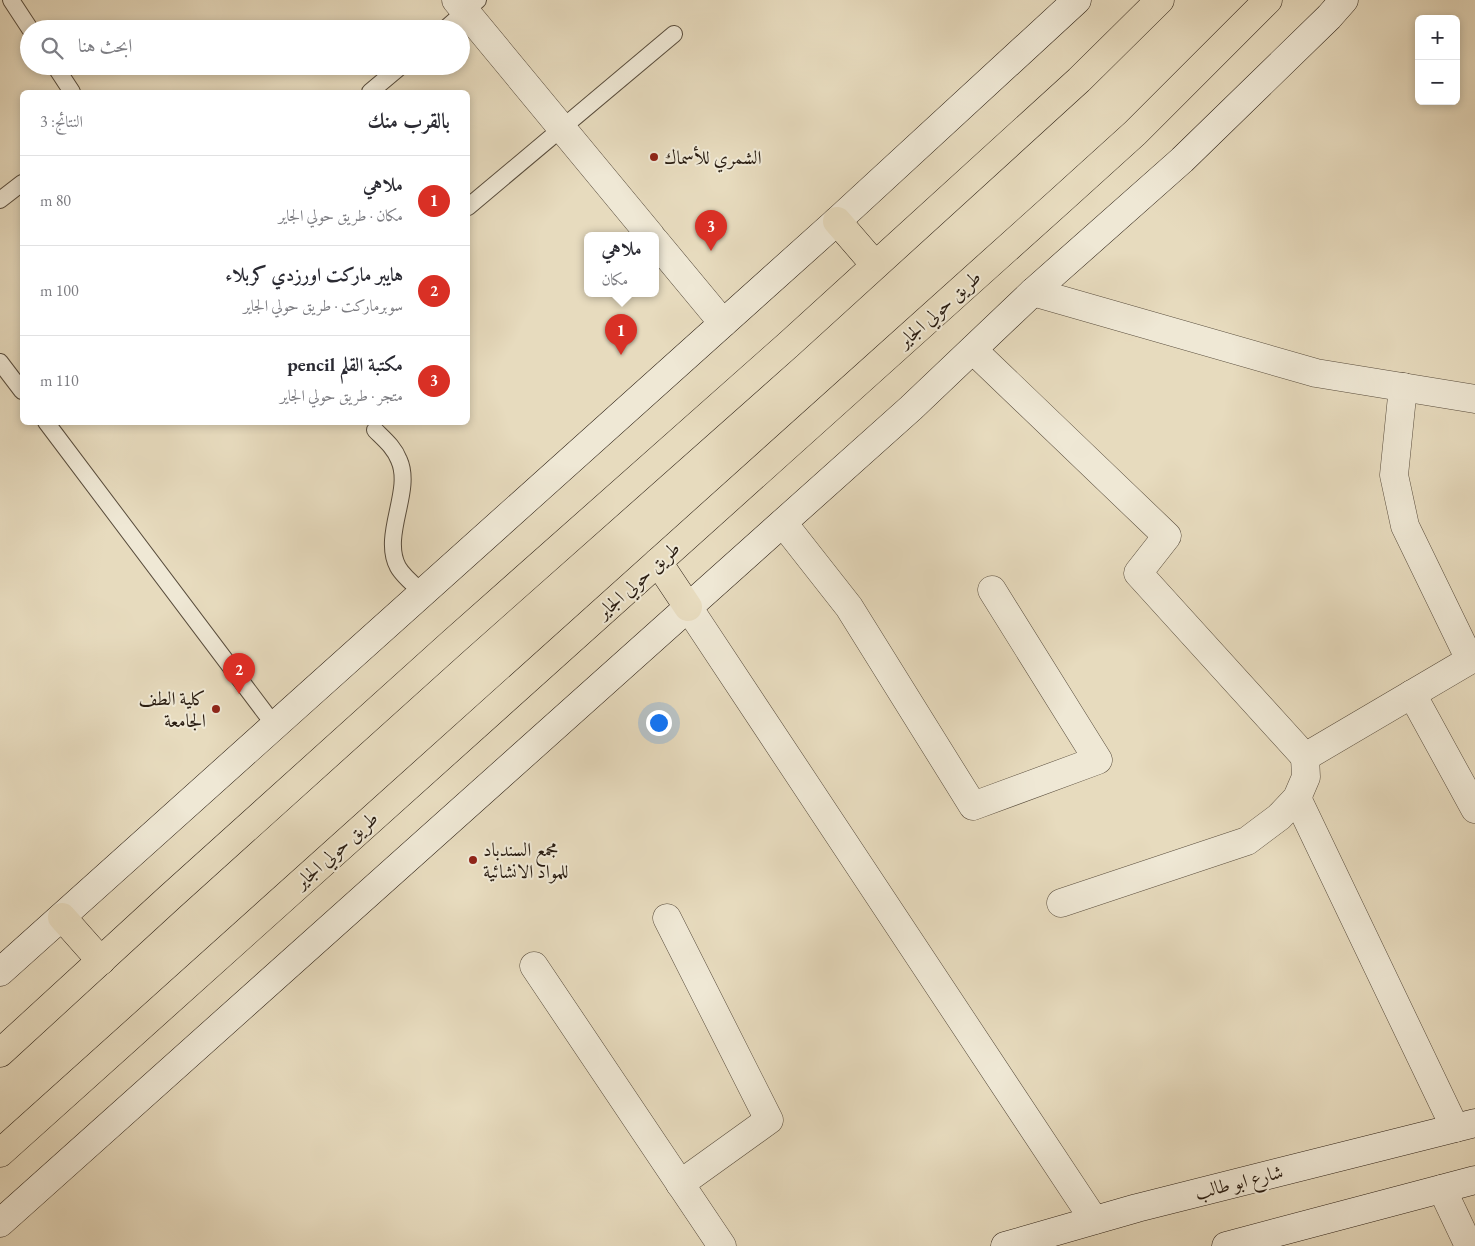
<!DOCTYPE html>
<html lang="ar">
<head>
<meta charset="utf-8">
<style>
	body { margin:0; font-family:"EB Garamond",Amiri,serif; background:#f2f2f3; color:#2b2b33; direction:rtl }
	.controls { position:absolute; right:15px; top:15px; display:grid; overflow:hidden; border-radius:8px; box-shadow:0 2px 8px #0003 }
	.controls button { width:45px; height:45px; display:grid; place-items:center; padding:0; border:0; border-bottom:1px solid #e1e1e2; background:#fff; color:#2b2b33; font:25px sans-serif }
	.you { position:absolute; left:658px; top:722px; width:18px; height:18px; margin:-12px; border:4px solid #fff; border-radius:50%; background:#1a73e8; box-shadow:0 0 0 8px #1a73e833 }
	.badge { display:grid; place-items:center; width:32px; height:32px; border-radius:50%; background:#d93025; color:#fff; font-size:16px; font-weight:700 }
	.pin { position:absolute; translate:-50% -41px; filter:drop-shadow(0 1px 2px #0008) }
	.pin::after { content:''; position:absolute; top:26px; width:18px; height:15px; background:inherit; clip-path:polygon(0 0,100% 0,50% 100%) }
	.popup { position:absolute; left:584px; top:232px; width:75px; height:65px; box-sizing:border-box; display:grid; place-content:center; border-radius:8px; background:#fff; filter:drop-shadow(0 1px 4px #0005); font-size:16px; white-space:nowrap; color:#7c7c81 }
	.popup b { font-size:19px; color:#2b2b33 }
	.popup::after { content:''; position:absolute; left:50%; top:100%; margin-left:-10px; border:10px solid transparent; border-top-color:#fff }
	.list { margin:0; padding:0; list-style:none }
	h2 { display:flex; justify-content:space-between; align-items:center; height:65px; margin:0; padding:0 20px; font-size:21px }
	h2 small { font-size:16px; font-weight:400; color:#7c7c81 }
	.list li { display:grid; grid-template-columns:32px 1fr auto; gap:15px; align-items:center; box-sizing:border-box; height:90px; padding:0 20px; border-top:1px solid #e1e1e2 }
	.list b { display:block; font-size:19px; white-space:nowrap }
	.list p { margin:0; font-size:16px; white-space:nowrap; color:#7c7c81 }
	.list em { font-size:16px; font-style:normal; color:#7c7c81 }
	.icon { flex:none; width:28px; height:28px; fill:none; stroke:currentColor; stroke-width:2; stroke-linecap:round; stroke-linejoin:round }
	.map { position:relative; flex:none; width:1475px; height:1246px; overflow:hidden; direction:ltr }
	.search { position:absolute; background:#fff; box-shadow:0 2px 8px #0003; left:20px; top:20px; width:450px; height:55px; display:flex; align-items:center; gap:12px; box-sizing:border-box; padding:0 18px; border-radius:28px; color:#7c7c81; font-size:19px }
	.panel { position:absolute; background:#fff; box-shadow:0 2px 8px #0003; left:20px; top:90px; width:450px; height:335px; border-radius:8px; direction:rtl }
	.map>svg:first-child { display:block }
	.lines { fill:none; stroke-linecap:round; stroke-linejoin:round }
	.lane-casing { stroke:#584c3c; stroke-width:18 }
	.street-casing { stroke:#584c3c; stroke-width:29 }
	.secondary-casing { stroke:#291c11; stroke-width:29 }
	.highway-casing { stroke:#291c11; stroke-width:29 }
	.lane { stroke:#efe8d5; stroke-width:16 }
	.street { stroke:#efe8d5; stroke-width:28 }
	.secondary { stroke:#efe8d5; stroke-width:28 }
	.highway { stroke:#e7dbbe; stroke-width:28 }
	.poi-dot { fill:#8f2418; stroke:#efe8d5; stroke-width:2 }
	.labels { text-anchor:middle; dominant-baseline:central; stroke-width:4; stroke-linejoin:round; paint-order:stroke }
	.poi-label { font-size:19px; fill:#291c11; stroke:#efe8d5; text-anchor:start }
	.street-label { font-size:19px; fill:#291c11; stroke:#efe8d5 }
</style>
</head>
<body>
<div class="map">
<svg width="1475" height="1246" viewBox="0 0 1475 1246">
	<rect width="100%" height="100%" fill="#e7dbbe"/>
	<filter id="stains"><feTurbulence type="fractalNoise" baseFrequency=".004" numOctaves="4"/><feColorMatrix values="0 0 0 0 .2 0 0 0 0 .09 0 0 0 0 .02 0 0 0 .5 -.17"/></filter>
	<radialGradient id="worn" r=".72"><stop offset=".6" stop-color="#630" stop-opacity="0"/><stop offset="1" stop-color="#630" stop-opacity=".3"/></radialGradient>
	<g class="lines">
		<defs>
			<g id="lane">
				<path d="M11,0L30,29"/>
				<path d="M445,29L478,0"/>
				<path d="M55,66L72,92"/>
				<path d="M370,92L401,66"/>
				<path d="M0,200L22,183"/>
				<path d="M468,207L674,34"/>
				<path d="M0,362L22,391"/>
				<path d="M46,422L275,726"/>
				<path d="M375,430C384,439 394,447 399,460C413,491 381,535 398,567C403,576 414,585 422,592"/>
			</g>
			<g id="street">
				<path d="M456,0L651,236"/>
				<path d="M655,241L723,323"/>
				<path d="M1033,292L1316,373L1475,399"/>
				<path d="M973,350L1167,536L1138,573L1305,757L1475,657"/>
				<path d="M1403,387L1394,475L1405,526L1470,660"/>
				<path d="M783,523L849,607L973,806L1098,760L992,590"/>
				<path d="M688,607L1094,1220"/>
				<path d="M1412,694L1475,809"/>
				<path d="M1297,798L1455,1128"/>
				<path d="M1061,903L1247,841L1279,817L1297,798L1306,777L1305,757"/>
				<path d="M667,918L769,1120L680,1184"/>
				<path d="M534,966L722,1246"/>
				<path d="M1442,1189L1469,1246"/>
			</g>
			<g id="secondary">
				<path d="M0,972L837,221L1077,0"/>
				<path d="M0,1223L911,408L1033,292L1182,160L1329,17L1344,0"/>
				<path d="M1005,1246L1137,1208L1475,1123"/>
				<path d="M1226,1246L1475,1180"/>
			</g>
			<g id="highway">
				<path d="M837,221L875,265"/>
				<path d="M658,562L688,607"/>
				<path d="M62,917L101,961"/>
				<path d="M0,1053L170,897L453,642L788,345L1079,80L1160,0"/>
				<path d="M0,1153L1061,200L1135,133L1268,0"/>
			</g>
		</defs>
		<!-- lane casing -->
		<use href="#lane" class="lane-casing"/>
		<!-- street casing -->
		<use href="#street" class="street-casing"/>
		<!-- secondary casing -->
		<use href="#secondary" class="secondary-casing"/>
		<!-- highway casing -->
		<use href="#highway" class="highway-casing"/>
		<!-- lane -->
		<use href="#lane" class="lane"/>
		<!-- street -->
		<use href="#street" class="street"/>
		<!-- secondary -->
		<use href="#secondary" class="secondary"/>
		<!-- highway -->
		<use href="#highway" class="highway"/>
	</g>
	<!-- markers -->
	<g class="poi-dot">
		<circle cx="654" cy="157" r="5"/>
		<circle cx="216" cy="709" r="5"/>
		<circle cx="473" cy="860" r="5"/>
	</g>
	<g class="labels">
		<!-- poi labels -->
		<g class="poi-label">
			<text x="664" y="157">الشمري للأسماك</text>
			<text x="206" y="698" text-anchor="end">كلية الطف<tspan x="206" dy="22">الجامعة</tspan></text>
			<text x="483" y="849">مجمع السندباد<tspan x="483" dy="22">للمواد الانشائية</tspan></text>
		</g>
		<!-- street labels -->
		<g class="street-label">
			<text transform="translate(939 309) rotate(-42)">طريق حولي الجاير</text>
			<text transform="translate(638 580) rotate(-42)">طريق حولي الجاير</text>
			<text transform="translate(336 850) rotate(-42)">طريق حولي الجاير</text>
			<text transform="translate(1239 1182) rotate(-14)">شارع ابو طالب</text>
		</g>
	</g>
	<rect width="100%" height="100%" filter="url(#stains)"/>
	<rect width="100%" height="100%" fill="url(#worn)"/>
</svg>
<div class="controls">
<button>+</button>
<button>−</button>
</div>
<div class="you"></div>
<div class="pin badge" style="left:621px;top:355px">1</div>
<div class="popup"><b>ملاهي</b>مكان</div>
<div class="pin badge" style="left:239px;top:694px">2</div>
<div class="pin badge" style="left:711px;top:251px">3</div>
<div class="search"><svg class="icon" aria-label="search" viewBox="0 0 24 24"><circle cx="10" cy="10" r="6"/><path d="M15 15l6 6"/></svg>ابحث هنا</div>
<section class="panel">
<h2>بالقرب منك<small>النتائج: 3</small></h2>
<ul class="list">
<li><span class="badge">1</span><div><b>ملاهي</b><p>مكان · طريق حولي الجاير</p></div><em>80 m</em></li>
<li><span class="badge">2</span><div><b>هايبر ماركت اورزدي كربلاء</b><p>سوبرماركت · طريق حولي الجاير</p></div><em>100 m</em></li>
<li><span class="badge">3</span><div><b>مكتبة القلم pencil</b><p>متجر · طريق حولي الجاير</p></div><em>110 m</em></li>
</ul>
</section>
</div>
</body>
</html>
